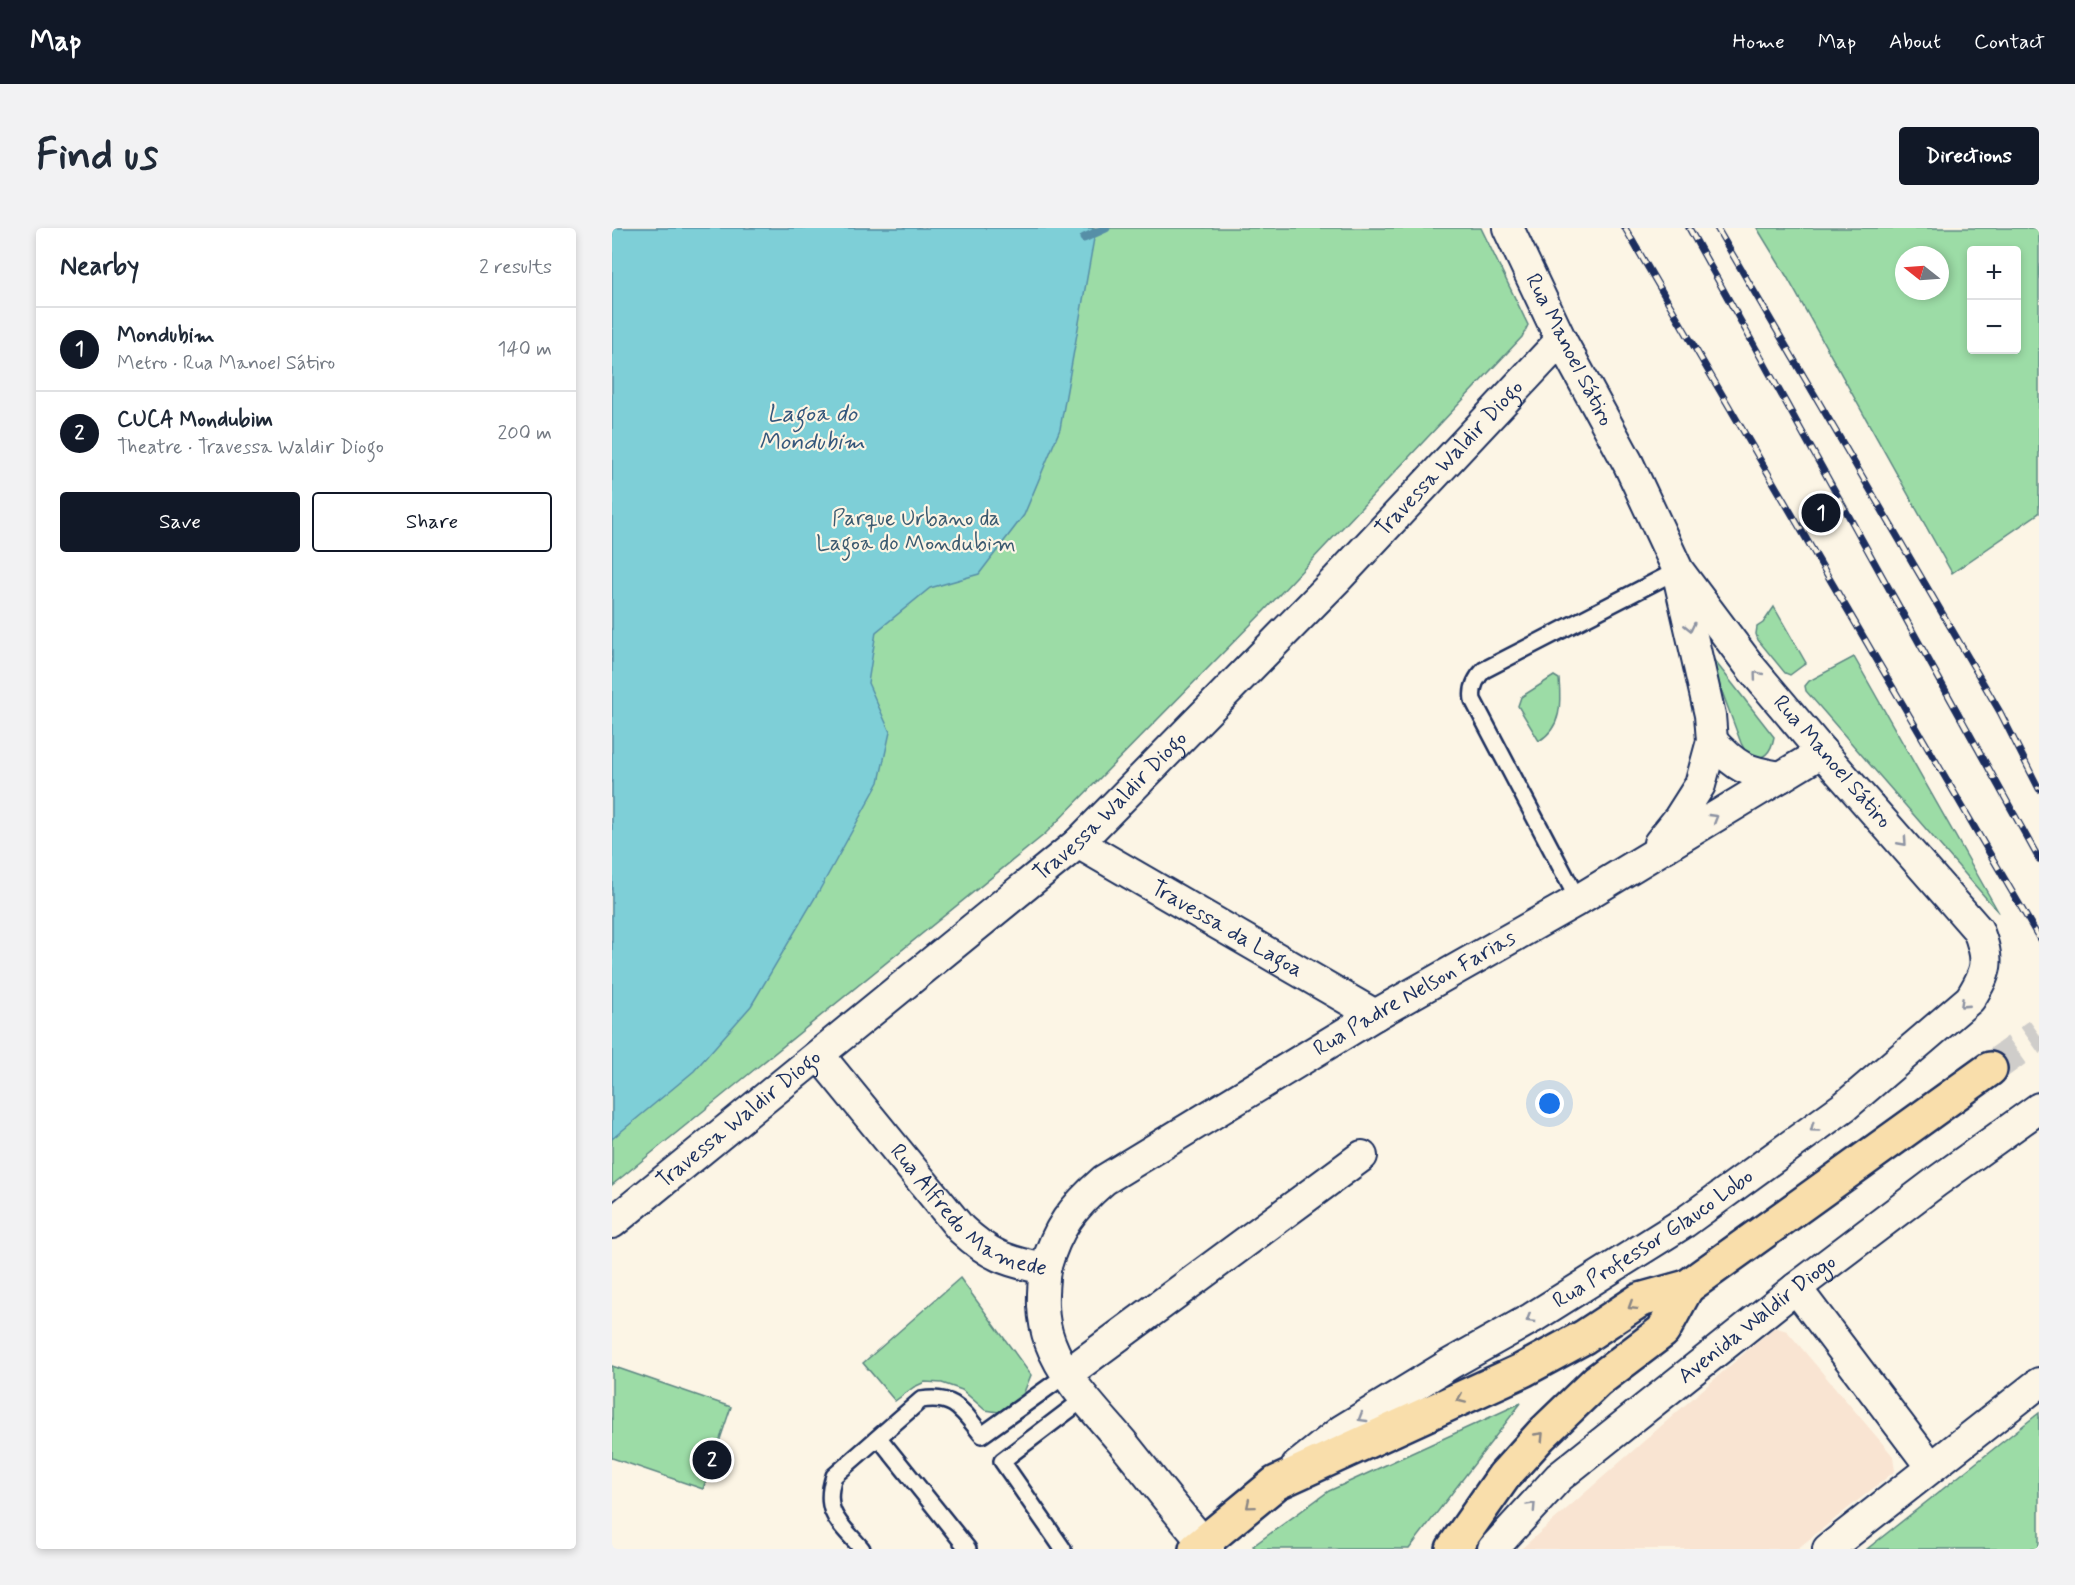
<!DOCTYPE html>
<html lang="en">
<head>
<meta charset="utf-8">
<style>
	body { margin:0; font-family:Mynerve,sans-serif; background:#f2f2f3; color:#1f2937 }
	.controls { position:absolute; right:18px; top:18px; display:grid; overflow:hidden; border-radius:6px; box-shadow:0 3px 9px #0003 }
	.controls button { width:54px; height:54px; display:grid; place-items:center; padding:0; border:0; border-bottom:2px solid #e0e1e3; background:#fff; color:#1f2937; font:30px sans-serif }
	.compass { position:absolute; left:1283px; top:18px; width:54px; height:54px; border-radius:50%; background:#fff; box-shadow:0 3px 9px #0003; rotate:287deg }
	.you { position:absolute; left:938px; top:876px; width:21px; height:21px; margin:-15px; border:4px solid #fff; border-radius:50%; background:#1a73e8; box-shadow:0 0 0 9px #1a73e833 }
	.badge { display:grid; place-items:center; width:39px; height:39px; border-radius:50%; background:#111827; color:#fff; font-size:20px; font-weight:700 }
	.pin { position:absolute; translate:-50% -50%; border:3px solid #fff; box-shadow:0 2px 6px #0006 }
	.list { margin:0; padding:0; list-style:none }
	h2 { display:flex; justify-content:space-between; align-items:center; height:78px; margin:0; padding:0 24px; font-size:26px }
	h2 small { font-size:20px; font-weight:400; color:#747a83 }
	.list li { display:grid; grid-template-columns:39px 1fr auto; gap:18px; align-items:center; box-sizing:border-box; height:84px; padding:0 24px; border-top:2px solid #e0e1e3 }
	.list b { display:block; font-size:22px; white-space:nowrap }
	.list p { margin:0; font-size:20px; white-space:nowrap; color:#747a83 }
	.list em { font-size:20px; font-style:normal; color:#747a83 }
	.actions { display:flex; gap:12px; padding:18px 24px }
	.actions a { flex:1; padding:14px 0; border:2px solid #111827; border-radius:6px; text-align:center; font-size:21px; color:#111827 }
	.actions .main { background:#111827; color:#fff }
	.map { position:relative; flex:none; width:1427px; height:1321px; overflow:hidden; border-radius:6px }
	header { display:flex; align-items:center; gap:36px; box-sizing:border-box; height:84px; padding:0 30px; background:#111827; color:#fff }
	header strong { font-size:28px }
	nav { display:flex; gap:33px; margin-inline-start:auto; font-size:21px }
	.intro { display:flex; align-items:center; justify-content:space-between; box-sizing:border-box; height:144px; padding:0 36px }
	h1 { margin:0; font-size:42px }
	.button { padding:15px 27px; border-radius:6px; background:#111827; color:#fff; font-size:21px; font-weight:700 }
	main { display:flex; gap:36px; padding:0 36px }
	aside { flex:1; background:#fff; border-radius:6px; box-shadow:0 3px 9px #0003 }
	.map>svg:first-child { display:block }
	.built { fill:#f9e4d2 }
	.green { fill:#9cdca6; stroke:#5c8682; stroke-width:1.5; fill-rule:evenodd }
	.water { fill:#7ecfd7; stroke:#568fa7; stroke-width:1.5 }
	.lines { fill:none; stroke-linecap:round; stroke-linejoin:round }
	.stream { stroke:#568fa7; stroke-width:9 }
	.primary-tunnel { stroke:#cfcdca; stroke-width:33; stroke-dasharray:33 16; stroke-linecap:butt }
	.service-casing { stroke:#1b2f5e; stroke-width:20 }
	.minor-casing { stroke:#1b2f5e; stroke-width:34 }
	.primary-casing { stroke:#1b2f5e; stroke-width:38 }
	.service { stroke:#fcf5e5; stroke-width:15 }
	.minor { stroke:#fcf5e5; stroke-width:30 }
	.primary { stroke:#f9deab; stroke-width:33 }
	.rail-casing { stroke:#1b2f5e; stroke-width:7 }
	.rail { stroke:#fcf5e5; stroke-width:4.5; stroke-dasharray:14; stroke-linecap:butt }
	.oneway { stroke:#8c92a2 }
	.oneway2 { stroke:#8a8684 }
	.labels { text-anchor:middle; dominant-baseline:central; stroke-width:4.5; stroke-linejoin:round; paint-order:stroke }
	.street-label { font-size:22px; fill:#1b2f5e; stroke:#fcf5e5 }
	.park-label { font-size:22px; fill:#3b5a70; stroke:#fcf5e5 }
	.water-label { font-size:24px; font-style:italic; fill:#34577c; stroke:#fcf5e5 }
</style>
</head>
<body>
<header>
<strong>Map</strong>
<nav><a>Home</a><a>Map</a><a>About</a><a>Contact</a></nav>
</header>
<div class="intro"><h1>Find us</h1><a class="button">Directions</a></div>
<main>
<aside>
<h2>Nearby<small>2 results</small></h2>
<ul class="list">
<li><span class="badge">1</span><div><b>Mondubim</b><p>Metro · Rua Manoel Sátiro</p></div><em>140 m</em></li>
<li><span class="badge">2</span><div><b>CUCA Mondubim</b><p>Theatre · Travessa Waldir Diogo</p></div><em>200 m</em></li>
</ul>
<div class="actions"><a class="main">Save</a><a>Share</a></div>
</aside>
<div class="map">
<svg width="1427" height="1321" viewBox="0 0 1427 1321">
	<rect width="100%" height="100%" fill="#fcf5e5"/>
	<filter id="ink" filterUnits="userSpaceOnUse"><feTurbulence type="fractalNoise" baseFrequency=".0167" numOctaves="2"/><feDisplacementMap in="SourceGraphic" scale="12" xChannelSelector="R" yChannelSelector="G"/><feConvolveMatrix kernelMatrix="1 2 1 2 8 2 1 2 1" color-interpolation-filters="sRGB"/></filter>
	<g filter="url(#ink)">
		<!-- built -->
		<path class="built" d="M1162,1099L1175,1103L1281,1228L1283,1243L1185,1321H909Z"/>
		<!-- green -->
		<g class="green">
			<path d="M0,0H869L916,97L910,109L652,383L433,606L0,957Z"/>
			<path d="M1145,0H1427V285L1340,345L1175,49ZM1360,22H1404V122H1360ZM1292,27H1328V63H1292Z"/>
			<path d="M1162,379L1194,435L1178,447L1173,445L1146,412L1144,406L1145,399L1151,395Z"/>
			<path d="M1095,423L1162,509C1159,525 1152,533 1136,528L1129,515Z"/>
			<path d="M1242,429L1387,685L1194,463L1193,458L1197,453Z"/>
			<path d="M942,448L947,451C949,475 950,499 927,513L906,478L909,469Z"/>
			<path d="M348,1050L419,1147L408,1174L387,1184L373,1182L350,1162L330,1155L313,1154L302,1159L283,1173L251,1135Z"/>
			<path d="M0,1138L119,1179L91,1261L0,1230Z"/>
			<path d="M909,1175L797,1321H645L641,1318L717,1263Z"/>
			<path d="M1427,1185V1321H1255Z"/>
		</g>
		<!-- water -->
		<path class="water" d="M0,0H480L483,5L448,201L412,287L367,346L318,360L264,404L256,455L278,504L267,554L207,663L139,778L82,843L0,911Z"/>
		<g class="lines">
			<!-- stream -->
			<path class="stream" d="M472,10L494,0"/>
			<!-- primary-tunnel -->
			<path class="primary-tunnel" d="M1378,841L1427,806"/>
			<defs>
				<g id="service">
					<path d="M966,672L861,472C859,460 863,451 872,442L1066,342"/>
					<path d="M267,1210L356,1321"/>
					<path d="M250,1321C228,1295 210,1285 222,1248L309,1172C343,1166 351,1184 370,1207L455,1146"/>
					<path d="M451,1321L390,1233L473,1170"/>
				</g>
				<g id="minor">
					<path d="M1100,513C1124,539 1134,544 1169,549"/>
					<path id="s1" d="M466,615L763,787"/>
					<path d="M1047,615L1067,590L1088,557L1100,513L1098,487L1067,351"/>
					<path id="s2" d="M207,827L349,1001C378,1028 394,1033 433,1041C430,1066 429,1090 438,1114C452,1152 484,1183 510,1214C539,1250 567,1287 597,1321"/>
					<path id="s3" d="M0,995L466,615L725,351L949,112"/>
					<path id="s4" d="M433,1041C445,1000 460,980 492,952L763,787L966,672L1210,524"/>
					<path d="M1184,1060L1319,1239"/>
					<path d="M455,1146L750,928"/>
					<path id="s5" d="M685,1238L730,1202L838,1136L920,1090L1073,994L1233,878L1358,771C1376,742 1378,734 1366,702L1210,524L1140,441L1066,342L1016,235L949,112L896,0"/>
					<path id="s6" d="M881,1321L947,1249L1184,1060L1324,954L1427,880"/>
					<path d="M1216,1321L1427,1155"/>
				</g>
				<g id="primary">
					<path d="M584,1321L664,1255L911,1142L972,1109L1028,1072L1075,1059L1378,841"/>
					<path d="M841,1321L892,1248L929,1207L985,1153L1051,1103L1075,1059"/>
				</g>
			</defs>
			<!-- service casing -->
			<use href="#service" class="service-casing"/>
			<!-- minor casing -->
			<use href="#minor" class="minor-casing"/>
			<!-- primary casing -->
			<use href="#primary" class="primary-casing"/>
			<!-- service -->
			<use href="#service" class="service"/>
			<!-- minor -->
			<use href="#minor" class="minor"/>
			<!-- primary -->
			<use href="#primary" class="primary"/>
			<defs>
				<g id="rail">
					<path d="M1013,0L1427,710"/>
					<path d="M1077,0L1427,631"/>
					<path d="M1105,0L1388,484L1427,561"/>
				</g>
			</defs>
			<!-- rail casing -->
			<use href="#rail" class="rail-casing"/>
			<!-- rail -->
			<use href="#rail" class="rail"/>
		</g>
		<!-- one-way arrows -->
		<defs><path id="oneway-chevron" d="M-2-3.5L2.5 0L-2 3.5" fill="none" stroke-width="1.6" stroke-linecap="round" stroke-linejoin="round" transform="scale(1.5)"/></defs>
		<g class="oneway">
			<use href="#oneway-chevron" transform="translate(1078 399) rotate(77)"/>
			<use href="#oneway-chevron" transform="translate(1145 447) rotate(-130)"/>
			<use href="#oneway-chevron" transform="translate(1102 590) rotate(-31)"/>
			<use href="#oneway-chevron" transform="translate(1291 614) rotate(48)"/>
			<use href="#oneway-chevron" transform="translate(1352 776) rotate(137)"/>
			<use href="#oneway-chevron" transform="translate(1202 900) rotate(144)"/>
			<use href="#oneway-chevron" transform="translate(918 1091) rotate(149)"/>
			<use href="#oneway-chevron" transform="translate(750 1190) rotate(149)"/>
			<use href="#oneway-chevron" transform="translate(920 1278) rotate(-47)"/>
		</g>
		<g class="oneway2">
			<use href="#oneway-chevron" transform="translate(1020 1078) rotate(148)"/>
			<use href="#oneway-chevron" transform="translate(849 1171) rotate(156)"/>
			<use href="#oneway-chevron" transform="translate(928 1208) rotate(-46)"/>
			<use href="#oneway-chevron" transform="translate(638 1277) rotate(140)"/>
		</g>
	</g>
	<g class="labels">
		<!-- street labels -->
		<g class="street-label">
			<text transform="translate(957 122) rotate(63)">Rua Manoel Sátiro</text>
			<text stroke="none"><textPath href="#s3" startOffset="1136">Travessa Waldir Diogo</textPath></text>
			<text transform="translate(1220 534) rotate(49)">Rua Manoel Sátiro</text>
			<text stroke="none"><textPath href="#s3" startOffset="650">Travessa Waldir Diogo</textPath></text>
			<text stroke="none"><textPath href="#s1" startOffset="172">Travessa da Lagoa</textPath></text>
			<text stroke="none"><textPath href="#s4" startOffset="471">Rua Padre Nelson Farias</textPath></text>
			<text stroke="none"><textPath href="#s3" startOffset="164">Travessa Waldir Diogo</textPath></text>
			<text stroke="none"><textPath href="#s2" startOffset="220">Rua Alfredo Mamede</textPath></text>
			<text stroke="none"><textPath href="#s5" startOffset="423">Rua Professor Glauco Lobo</textPath></text>
			<text stroke="none"><textPath href="#s6" startOffset="351">Avenida Waldir Diogo</textPath></text>
		</g>
		<!-- park labels -->
		<g class="park-label">
			<text x="304" y="291">Parque Urbano da<tspan x="304" dy="25">Lagoa do Mondubim</tspan></text>
		</g>
		<!-- water labels -->
		<g class="water-label">
			<text x="200" y="186">Lagoa do<tspan x="200" dy="28">Mondubim</tspan></text>
		</g>
	</g>
</svg>
<div class="controls">
<button>+</button>
<button>−</button>
</div>
<svg class="compass" viewBox="-18 -18 36 36"><path d="M0-13l5 13h-10z" fill="#e53935"/><path d="M0 13l5-13h-10z" fill="#747a83"/></svg>
<div class="you"></div>
<div class="pin badge" style="left:1209px;top:285px">1</div>
<div class="pin badge" style="left:100px;top:1232px">2</div>
</div>
</main>
</body>
</html>
